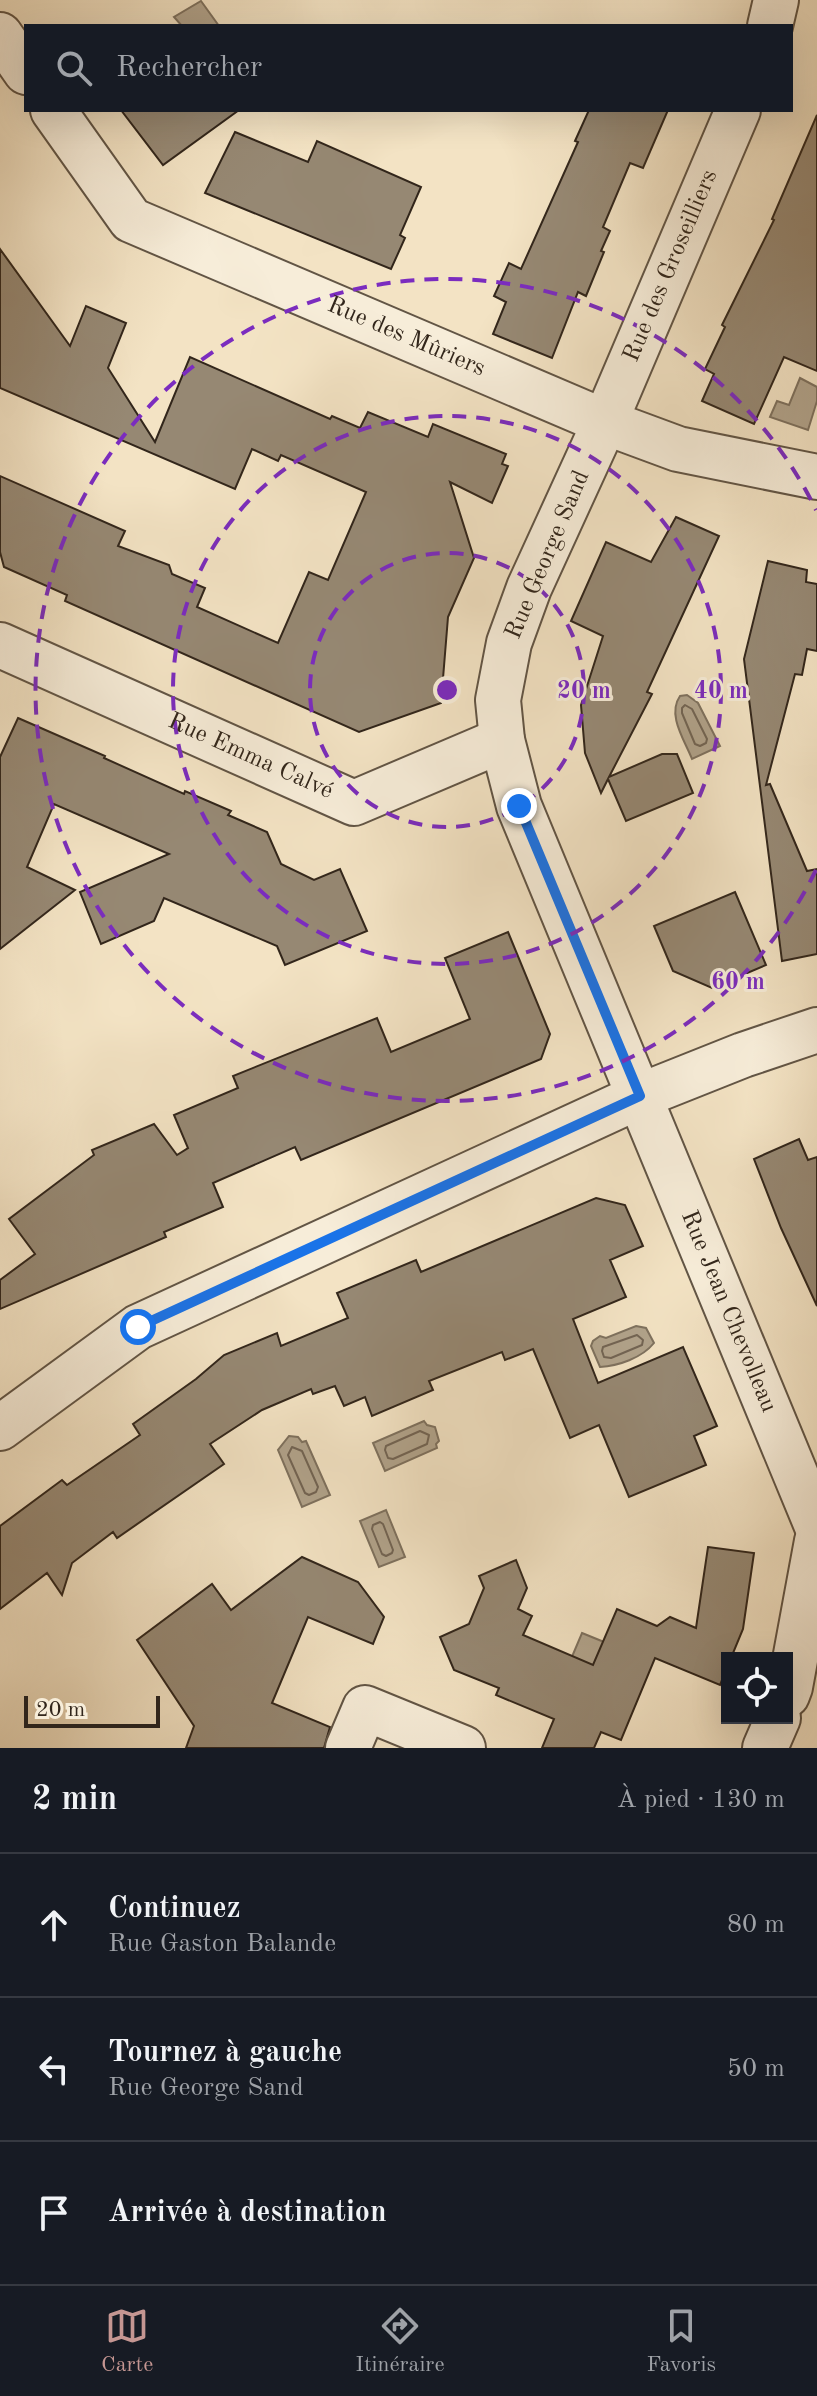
<!DOCTYPE html>
<html lang="fr">
<head>
<meta charset="utf-8">
<style>
	body { margin:0; font-family:"Old Standard TT",serif; background:#242831; color:#f1f3f6 }
	.controls { position:absolute; right:24px; bottom:24px; display:grid; overflow:hidden; border-radius:0px; box-shadow:0 8px 32px #0002 }
	.controls button { width:72px; height:72px; display:grid; place-items:center; padding:0; border:0; border-bottom:2px solid #363941; background:#171b24; color:#f1f3f6; font:40px sans-serif }
	.scale { position:absolute; left:24px; bottom:20px; width:136px; box-sizing:border-box; padding-left:8px; border:4px solid #32261b; border-top:0; font-size:22px; line-height:28px; white-space:nowrap; color:#32261b; -webkit-text-stroke:6px #f7edd9; paint-order:stroke }
	.stop { position:absolute; width:24px; height:24px; margin:-18px; border:6px solid #1a73e8; border-radius:50%; background:#fff }
	.stop.end { background:#1a73e8; border-color:#fff; box-shadow:0 2px 8px #0008 }
	.list { margin:0; padding:0; list-style:none }
	h2 { display:flex; justify-content:space-between; align-items:center; height:104px; margin:0; padding:0 32px; font-size:34px }
	h2 small { font-size:26px; font-weight:400; color:#9ea1a6 }
	.list li { display:grid; grid-template-columns:52px 1fr auto; gap:24px; align-items:center; box-sizing:border-box; height:144px; padding:0 32px; border-top:2px solid #363941 }
	.list b { display:block; font-size:30px; white-space:nowrap }
	.list p { margin:0; font-size:26px; white-space:nowrap; color:#9ea1a6 }
	.list em { font-size:26px; font-style:normal; color:#9ea1a6 }
	.icon { flex:none; width:44px; height:44px; fill:none; stroke:currentColor; stroke-width:2; stroke-linecap:round; stroke-linejoin:round }
	.map { position:relative; flex:none; width:817px; height:1748px; overflow:hidden }
	.search { position:absolute; background:#171b24; box-shadow:0 8px 32px #0002; left:24px; right:24px; top:24px; height:88px; display:flex; align-items:center; gap:20px; box-sizing:border-box; padding:0 28px; border-radius:0px; color:#9ea1a6; font-size:30px }
	.sheet { height:536px; background:#171b24 }
	nav { display:flex; justify-content:space-around; align-items:center; box-sizing:border-box; height:112px; border-top:2px solid #363941; background:#171b24; font-size:22px; color:#9ea1a6 }
	nav a { display:grid; justify-items:center; gap:4px }
	nav .on { color:#c59692 }
	.map>svg:first-child { display:block }
	.water { fill:#b1a38b; stroke:#7e715e; stroke-width:2 }
	.lines { fill:none; stroke-linecap:round; stroke-linejoin:round }
	.shore { stroke:#726453; stroke-width:2 }
	.building { fill:#968873; stroke:#32261b; stroke-width:2 }
	.minor-casing { stroke:#625545; stroke-width:48 }
	.minor { stroke:#f7edd9; stroke-width:44 }
	.route { stroke:#1a73e8; stroke-width:10 }
	.ring { fill:none; stroke:#7b2cbf; stroke-width:4; stroke-dasharray:14 10 }
	.labels { text-anchor:middle; dominant-baseline:central; stroke-width:6; stroke-linejoin:round; paint-order:stroke }
	.street-label { font-size:24px; fill:#32261b; stroke:#f7edd9 }
	.centre { fill:#7b2cbf; stroke:#f7edd9; stroke-width:4 }
	.ring-label { font-size:24px; text-anchor:middle; font-weight:bold; fill:#7b2cbf; stroke:#f7edd9; stroke-width:6; stroke-linejoin:round; paint-order:stroke }
</style>
</head>
<body>
<div class="map">
<svg width="817" height="1748" viewBox="0 0 817 1748">
	<rect width="100%" height="100%" fill="#f3e3c4"/>
	<filter id="stains"><feTurbulence type="fractalNoise" baseFrequency=".0025" numOctaves="4"/><feColorMatrix values="0 0 0 0 .2 0 0 0 0 .09 0 0 0 0 .02 0 0 0 .5 -.17"/></filter>
	<radialGradient id="worn" r=".72"><stop offset=".6" stop-color="#630" stop-opacity="0"/><stop offset="1" stop-color="#630" stop-opacity=".3"/></radialGradient>
	<!-- water -->
	<g class="water">
		<path d="M201,1L219,26H182L174,17Z"/>
		<path d="M800,378L817,387V401L808,430L770,417L777,401L789,405Z"/>
		<path d="M687,695L698,703L720,746L692,759C684,739 667,715 680,696Z"/>
		<path d="M636,1326L646,1328L654,1343C642,1358 618,1366 600,1367L591,1346L593,1341L600,1336L606,1338Z"/>
		<path d="M424,1421L427,1425L435,1427L439,1441L436,1444L437,1448L385,1471L373,1443Z"/>
		<path d="M289,1436L298,1437L302,1442L306,1441L330,1495L302,1507L278,1450Z"/>
		<path d="M386,1510L405,1557L379,1567L360,1521Z"/>
		<path d="M582,1633L631,1653L627,1682L571,1659Z"/>
	</g>
	<g class="lines">
		<!-- shore -->
		<g class="shore">
			<path d="M685,705L692,709L707,739L706,743L700,746L695,744L682,713V708Z"/>
			<path d="M637,1335L643,1340L642,1345L611,1358L604,1357L602,1351L603,1347Z"/>
			<path d="M420,1431L429,1435L427,1444L393,1459L388,1458L385,1450L386,1446Z"/>
			<path d="M292,1447L302,1451L318,1487L316,1492L309,1495L305,1493L288,1455Z"/>
			<path d="M380,1522L383,1524L393,1550L392,1553L386,1556L382,1554L372,1529L373,1525Z"/>
		</g>
	</g>
	<!-- building -->
	<g class="building">
		<path d="M121,110H239L163,165Z"/>
		<path d="M589,110H668L643,168L630,163L603,227L610,231L601,251L604,252L586,296L578,292L552,358L493,334L506,302L494,296L509,263L521,269L578,142L575,141Z"/>
		<path d="M817,115V371L784,357L754,424L702,401L714,374L705,369L725,327L722,325L774,220L772,219Z"/>
		<path d="M235,132L308,162L317,141L421,187L400,235L405,238L391,269L205,193Z"/>
		<path d="M0,249L70,346L86,306L126,323L108,368L155,442L190,357L330,419L332,416L360,428L368,412L428,437L433,424L506,454L502,464L508,466L492,503L450,482L474,558L448,617L441,703L359,732L65,601L67,595L4,567L0,552V476L125,531L118,546L169,565L172,574L205,588L197,607L278,643L309,572L328,580L366,492L281,455L278,461L252,449L235,489L0,388Z"/>
		<path d="M676,517L719,536L647,692L652,694L609,777L662,754H677L693,793L626,821L608,779L601,793L585,753L581,705L603,636L571,621L606,542L651,562Z"/>
		<path d="M768,561L807,570L806,582L817,584V651L807,649L802,675L795,674L766,785L770,784L807,871L817,869V954L782,961L744,659Z"/>
		<path d="M18,718L105,756L104,758L184,794L185,791L231,811L228,815L267,832L281,864L314,880L340,869L367,931L285,965L277,946L164,898L154,921L101,944L80,892L169,854L54,804L27,867L75,890L0,949V757Z"/>
		<path d="M735,892L766,965L712,988L673,971L654,926Z"/>
		<path d="M508,932L550,1034L541,1059L301,1160L295,1147L213,1183L223,1207L164,1232L166,1237L0,1309V1280L35,1254L9,1219L94,1155L92,1150L154,1124L177,1155L188,1148L174,1115L238,1088L233,1076L377,1018L391,1052L470,1019L445,958Z"/>
		<path d="M799,1139L808,1160L817,1157V1306L781,1228L754,1159Z"/>
		<path d="M596,1198L625,1205L643,1246L610,1260L626,1297L573,1319L598,1383L683,1347L717,1426L694,1436L706,1465L629,1497L599,1425L570,1438L533,1349L505,1360L502,1352L429,1381L433,1390L372,1416L365,1397L344,1406L335,1386L313,1394L311,1389L262,1410L210,1444L224,1464L117,1538L113,1532L72,1563L62,1595L47,1573L0,1609V1526L62,1480L67,1485L140,1435L133,1424L196,1379L224,1355L277,1333L281,1346L348,1318L337,1293L416,1260L421,1272Z"/>
		<path d="M708,1547L754,1553L743,1629L731,1658H727V1668L720,1685L655,1658L621,1740L601,1732L594,1748H542L554,1719L496,1695L499,1688L454,1670L440,1637L469,1624L484,1588L479,1576L516,1560L527,1588L518,1609L532,1616L523,1635L593,1665L617,1609L657,1626L670,1617L696,1628Z"/>
		<path d="M302,1557L358,1582L384,1617L373,1644L308,1617L272,1703L330,1727L324,1748H186L194,1726L137,1640L212,1584L231,1610Z"/>
	</g>
	<g class="lines">
		<defs>
			<g id="minor">
				<path d="M770,26L776,0"/>
				<path d="M0,35L26,72"/>
				<path id="s1" d="M53,110L131,220L605,422L678,449L817,477"/>
				<path id="s2" d="M738,110L605,422L529,588L509,643L498,700L502,740L519,806L817,1526"/>
				<path id="s3" d="M0,645L354,803L502,740"/>
				<path d="M0,1428L138,1327L640,1096L743,1055L817,1030"/>
				<path d="M787,1695L790,1687L817,1541"/>
				<path d="M348,1748L365,1708L463,1748"/>
				<path d="M765,1748L778,1718"/>
			</g>
		</defs>
		<!-- minor casing -->
		<use href="#minor" class="minor-casing"/>
		<!-- minor -->
		<use href="#minor" class="minor"/>
	</g>
	<g class="lines">
		<!-- route -->
		<path class="route" d="M138,1327L640,1096L519,806"/>
	</g>
	<!-- distance rings -->
	<g class="ring">
		<circle cx="447" cy="690" r="137"/>
		<circle cx="447" cy="690" r="274"/>
		<path d="M816 870A411 411 0 1 1 816 510"/>
	</g>
	<g class="labels">
		<!-- street labels -->
		<g class="street-label">
			<text transform="translate(671 266) rotate(-67)">Rue des Groseilliers</text>
			<text stroke="none"><textPath href="#s1" startOffset="434">Rue des Mûriers</textPath></text>
			<text transform="translate(548 555) rotate(-67)">Rue George Sand</text>
			<text stroke="none"><textPath href="#s3" startOffset="274">Rue Emma Calvé</textPath></text>
			<text stroke="none"><textPath href="#s2" startOffset="1294">Rue Jean Chevolleau</textPath></text>
		</g>
	</g>
	<circle cx="447" cy="690" r="12" class="centre"/>
	<g class="ring-label">
		<text x="584" y="698">20 m</text>
		<text x="721" y="698">40 m</text>
		<text x="738" y="989">60 m</text>
	</g>
	<rect width="100%" height="100%" filter="url(#stains)"/>
	<rect width="100%" height="100%" fill="url(#worn)"/>
</svg>
<div class="controls">
<button><svg class="icon" aria-label="locate" viewBox="0 0 24 24"><circle cx="12" cy="12" r="6"/><path d="M12 2v4M12 18v4M2 12h4M18 12h4"/></svg></button>
</div>
<div class="scale">20 m</div>
<div class="stop" style="left:138px;top:1327px"></div>
<div class="stop end" style="left:519px;top:806px"></div>
<div class="search"><svg class="icon" aria-label="search" viewBox="0 0 24 24"><circle cx="10" cy="10" r="6"/><path d="M15 15l6 6"/></svg>Rechercher</div>
</div>
<section class="sheet">
<h2>2 min<small>À pied · 130 m</small></h2>
<ul class="list">
<li><svg class="icon" aria-label="ahead" viewBox="0 0 24 24"><path d="M12 20V5M6 11l6-6 6 6"/></svg><div><b>Continuez</b><p>Rue Gaston Balande</p></div><em>80 m</em></li>
<li><svg class="icon" aria-label="left" viewBox="0 0 24 24"><path d="M17 20v-9H6M10 6l-5 5 5 5"/></svg><div><b>Tournez à gauche</b><p>Rue George Sand</p></div><em>50 m</em></li>
<li><svg class="icon" aria-label="arrive" viewBox="0 0 24 24"><path d="M6 21V4h12l-3 4 3 4H6"/></svg><div><b>Arrivée à destination</b></div></li>
</ul>
</section>
<nav>
<a class="on"><svg class="icon" aria-label="map" viewBox="0 0 24 24"><path d="M3 6l6-2 6 2 6-2v14l-6 2-6-2-6 2zM9 4v14M15 6v14"/></svg>Carte</a>
<a><svg class="icon" aria-label="directions" viewBox="0 0 24 24"><path d="M12 3l9 9-9 9-9-9zM9 14v-3h6M13 9l2 2-2 2"/></svg>Itinéraire</a>
<a><svg class="icon" aria-label="saved" viewBox="0 0 24 24"><path d="M7 4h10v16l-5-4-5 4z"/></svg>Favoris</a>
</nav>
</body>
</html>
